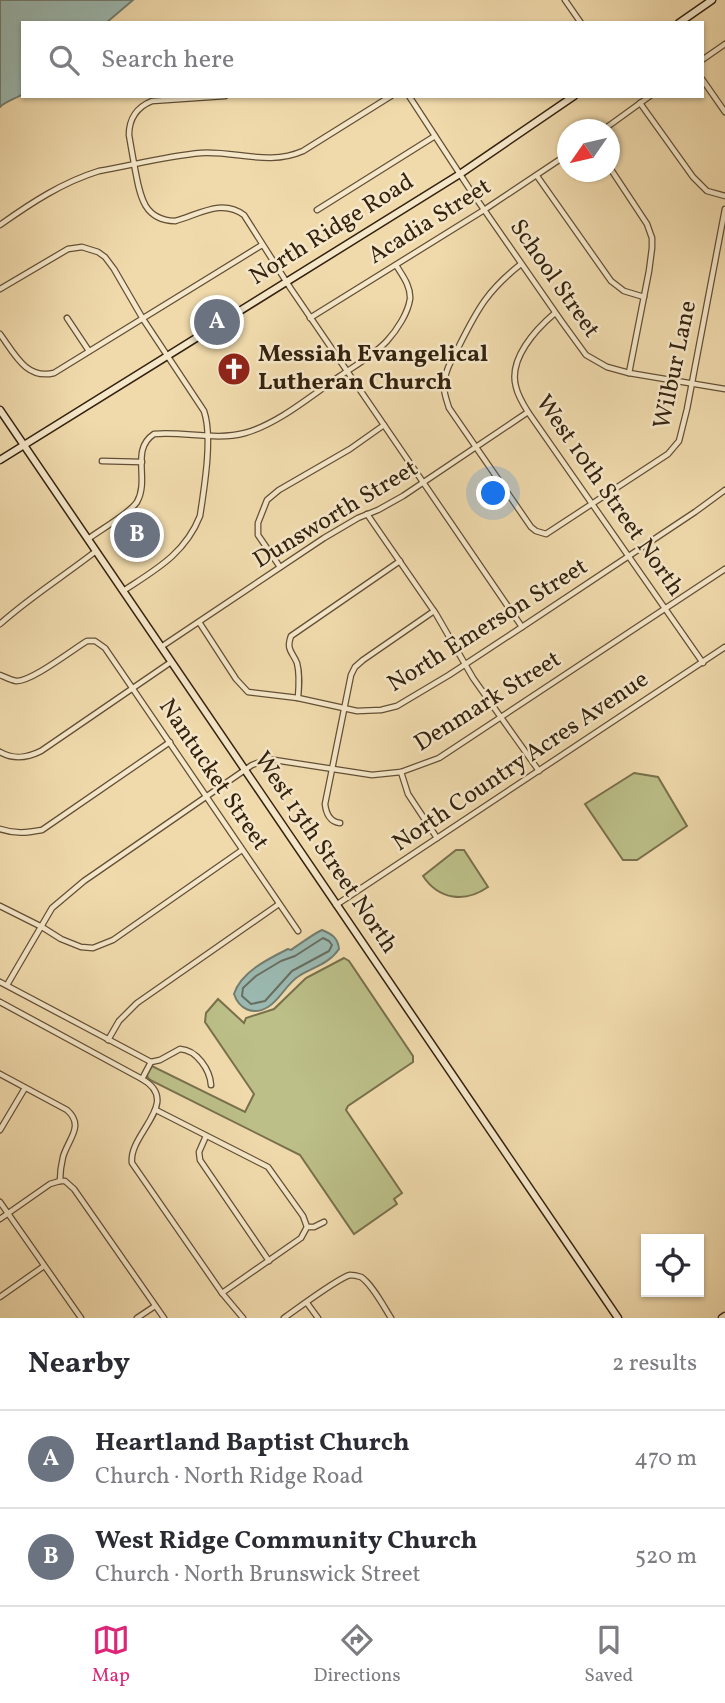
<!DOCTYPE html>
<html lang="en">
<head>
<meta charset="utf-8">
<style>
	body { margin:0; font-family:Vollkorn,serif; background:#f7f7f7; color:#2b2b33 }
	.controls { position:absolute; right:21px; bottom:21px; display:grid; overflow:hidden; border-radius:0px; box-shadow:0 2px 5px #0004 }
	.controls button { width:63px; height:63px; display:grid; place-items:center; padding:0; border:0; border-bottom:2px solid #e1e1e2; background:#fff; color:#2b2b33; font:35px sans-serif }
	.compass { position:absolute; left:557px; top:119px; width:63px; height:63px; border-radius:50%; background:#fff; box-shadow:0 2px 5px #0004; rotate:236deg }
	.you { position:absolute; left:494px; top:494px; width:24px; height:24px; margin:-18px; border:5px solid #fff; border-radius:50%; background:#1a73e8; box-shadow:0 0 0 10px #1a73e833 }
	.badge { display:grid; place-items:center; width:46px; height:46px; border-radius:50%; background:#db2777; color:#fff; font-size:23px; font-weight:700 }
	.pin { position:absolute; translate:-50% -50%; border:4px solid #fff; box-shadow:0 2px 7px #0006 }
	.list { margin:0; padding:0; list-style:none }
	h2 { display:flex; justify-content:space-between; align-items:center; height:91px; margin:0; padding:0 28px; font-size:30px }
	h2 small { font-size:23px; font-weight:400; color:#7c7c81 }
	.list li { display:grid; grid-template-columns:46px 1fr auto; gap:21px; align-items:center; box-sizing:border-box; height:98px; padding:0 28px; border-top:2px solid #e1e1e2 }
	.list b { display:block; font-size:26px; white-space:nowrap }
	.list p { margin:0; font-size:23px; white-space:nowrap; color:#7c7c81 }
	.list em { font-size:23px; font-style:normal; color:#7c7c81 }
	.icon { flex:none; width:38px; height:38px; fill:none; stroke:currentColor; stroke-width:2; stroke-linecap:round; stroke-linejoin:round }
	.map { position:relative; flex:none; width:725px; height:1318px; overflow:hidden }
	.search { position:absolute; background:#fff; box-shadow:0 2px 5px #0004; left:21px; right:21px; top:21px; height:77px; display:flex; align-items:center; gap:18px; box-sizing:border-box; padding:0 24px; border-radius:0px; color:#7c7c81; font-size:26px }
	.sheet { height:287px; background:#fff }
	nav { display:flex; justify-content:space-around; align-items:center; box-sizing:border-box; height:98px; border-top:2px solid #e1e1e2; background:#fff; font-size:19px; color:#7c7c81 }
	nav a { display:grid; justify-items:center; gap:4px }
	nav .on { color:#db2777 }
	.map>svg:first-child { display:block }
	.green { fill:#bcbf88; stroke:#78704c; stroke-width:2 }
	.water { fill:#9bb9b1; stroke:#727d70; stroke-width:2 }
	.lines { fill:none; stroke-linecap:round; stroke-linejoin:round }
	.shore { stroke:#686e60; stroke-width:2 }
	.street-casing { stroke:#635036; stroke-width:7 }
	.secondary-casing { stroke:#34220f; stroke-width:9 }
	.street { stroke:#f5e7c9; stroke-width:4.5 }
	.secondary { stroke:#f5e7c9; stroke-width:6 }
	.labels { text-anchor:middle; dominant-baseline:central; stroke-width:5; stroke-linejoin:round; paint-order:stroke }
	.street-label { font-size:24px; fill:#34220f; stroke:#f5e7c9 }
	.poi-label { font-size:24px; font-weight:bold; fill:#34220f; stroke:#f5e7c9; text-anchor:start }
</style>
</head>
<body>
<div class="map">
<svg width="725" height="1318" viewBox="0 0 725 1318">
	<rect width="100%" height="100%" fill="#f0daac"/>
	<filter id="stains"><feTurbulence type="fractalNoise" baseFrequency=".00286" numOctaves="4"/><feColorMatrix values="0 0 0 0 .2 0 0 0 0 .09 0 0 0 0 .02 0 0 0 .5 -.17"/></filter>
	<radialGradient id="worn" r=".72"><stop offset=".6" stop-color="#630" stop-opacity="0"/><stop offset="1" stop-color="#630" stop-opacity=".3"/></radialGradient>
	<!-- green -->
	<g class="green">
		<path d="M634,773L658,777L687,826L637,860H623L585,804Z"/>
		<path d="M456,850H464L488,887C465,903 439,900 423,876Z"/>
		<path d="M344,958L349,961L413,1056V1062L348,1106L346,1110L402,1193L394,1199L397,1204L354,1234L300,1155L152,1081L148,1078L147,1075L152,1066L245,1112L254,1094L205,1022L206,1013L218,999L244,1023L246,1018L274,1009L306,978Z"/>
	</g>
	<!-- water -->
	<g class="water">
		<path d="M0,0H133L106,23H23V94C15,99 6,101 0,107Z"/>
		<path d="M322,930C332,934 338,938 339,949C329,964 313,967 299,976C287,983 280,1000 268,1007C253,1016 239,1009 234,994C241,972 268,959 288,949L291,950C300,944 313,934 322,930Z"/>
	</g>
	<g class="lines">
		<!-- shore -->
		<path class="shore" d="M323,938L329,941L332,945L329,951L292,971L265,1001L251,1004L242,996L243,988L256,976L281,961L295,956Z"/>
		<defs>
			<g id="street">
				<path d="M565,0L581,23"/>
				<path d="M702,60L725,44"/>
				<path d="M702,79L725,112"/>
				<path d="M225,96L152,101C137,107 129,119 129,135C131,147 133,158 135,169C140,195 143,220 175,221C198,215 222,198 244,215L291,289L522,627"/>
				<path d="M409,96L469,188L562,322L586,355L607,367L629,373L725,389"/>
				<path d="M640,103L693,177L707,191L725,196"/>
				<path d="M603,130L650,96"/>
				<path d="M610,168L647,224L652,238V248L649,271L629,373"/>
				<path d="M537,176L611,281L624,291L644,297"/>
				<path d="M317,210L435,136"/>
				<path d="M0,225C31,203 63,182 99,171C133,165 167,156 201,153C237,151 269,166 303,151L391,96"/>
				<path d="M521,264C488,290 478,308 459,346C452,359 444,372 444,387C444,394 447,401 449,408L531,527L536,531L546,534L668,454L679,441L687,409L725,209"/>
				<path d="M0,289L68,249L82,247L98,252L105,257L114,269L143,319L204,411C213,437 204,489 200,516C185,554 155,570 123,591"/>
				<path d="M555,313C536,329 508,359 516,387C518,396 523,404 528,412L703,663"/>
				<path d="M67,318L89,351"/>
				<path d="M310,318L484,210L568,154"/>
				<path d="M0,334C14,353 26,380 54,373L262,245"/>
				<path d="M102,461L142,462"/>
				<path d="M367,514L436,614L473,678L539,771"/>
				<path d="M88,539C100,530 130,513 137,502C150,479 130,450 154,434C184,431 215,441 245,433C278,424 312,395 340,376C356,365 374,355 387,341C397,330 408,313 410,299C411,286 402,275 396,265"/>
				<path d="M280,567L258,535V523L267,500L279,490L350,449L384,425"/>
				<path d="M199,622L236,679L248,692L298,698L357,711L381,710L397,706L449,675L522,627L695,512L725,490"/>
				<path d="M0,624C30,597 64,576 96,551"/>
				<path d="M161,647L324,538L358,518L378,510L403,496L528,412"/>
				<path d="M0,675C5,677 11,680 16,681C31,682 72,650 87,641H95L105,648L298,931"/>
				<path d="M298,698C299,686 300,674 297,663C292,651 286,650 291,636L400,561"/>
				<path d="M0,752C14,760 27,758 41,751L171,662"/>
				<path d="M401,772L408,794L437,838"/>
				<path d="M340,823C330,822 326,813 325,804L351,675L355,667L363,660L434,611"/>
				<path d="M0,829C15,834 26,833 42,830L170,742"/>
				<path d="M336,905L725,647"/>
				<path d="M0,906L42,927L61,939L81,947L93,948L113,940L242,850"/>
				<path d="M0,982L151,1062"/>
				<path d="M7,985L52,908L84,881L252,765L268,759L372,775L401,772L439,758L725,569"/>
				<path d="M0,1002L142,1079C183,1102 128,1134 132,1163L222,1293L243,1318"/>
				<path d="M108,1040L119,1021L137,1003L279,904"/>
				<path d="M151,1062L160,1060L180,1049C197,1050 210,1070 211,1085"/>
				<path d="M0,1074L67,1110C85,1126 68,1139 63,1157C61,1165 60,1173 60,1181"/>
				<path d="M142,1079L151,1062"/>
				<path d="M156,1110L268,1167L303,1216L307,1227"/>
				<path d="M0,1130L25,1088"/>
				<path d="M206,1136L199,1152L200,1160L269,1261"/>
				<path d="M60,1181H65L74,1189L164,1318"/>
				<path d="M0,1202L81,1318"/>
				<path d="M0,1219L50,1184L60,1181"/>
				<path d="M222,1293L301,1238L307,1227H314L324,1222"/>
				<path d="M0,1297L44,1266"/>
				<path d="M307,1303L318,1318"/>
				<path d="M137,1318L155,1306"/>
				<path d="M284,1318C297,1309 338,1278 350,1275C353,1275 358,1276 361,1277C372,1284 384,1307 391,1318"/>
			</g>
			<g id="secondary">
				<path d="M679,23L712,0"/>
				<path d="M0,410L618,1318"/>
				<path d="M0,460L460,174L574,96"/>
				<path d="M722,1318L725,1316"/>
			</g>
		</defs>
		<!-- street casing -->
		<use href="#street" class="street-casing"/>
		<!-- secondary casing -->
		<use href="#secondary" class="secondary-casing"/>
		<!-- street -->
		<use href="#street" class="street"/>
		<!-- secondary -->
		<use href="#secondary" class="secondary"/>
	</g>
	<!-- icons -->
	<defs>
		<symbol id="church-disc" viewBox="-11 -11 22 22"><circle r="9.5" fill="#8f2418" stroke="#f5e7c9"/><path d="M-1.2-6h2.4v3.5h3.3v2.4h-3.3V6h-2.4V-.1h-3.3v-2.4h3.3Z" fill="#fff"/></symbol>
	</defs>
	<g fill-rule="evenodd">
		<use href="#church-disc" x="215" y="350" width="38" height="38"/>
	</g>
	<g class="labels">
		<!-- street labels -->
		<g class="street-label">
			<text transform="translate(430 222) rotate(-32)">Acadia Street</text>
			<text transform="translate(332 230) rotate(-32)">North Ridge Road</text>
			<text transform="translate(554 279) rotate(55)">School Street</text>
			<text transform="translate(676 365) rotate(-78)">Wilbur Lane</text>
			<text transform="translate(609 496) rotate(55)">West 10th Street North</text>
			<text transform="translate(336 515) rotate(-31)">Dunsworth Street</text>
			<text transform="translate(488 626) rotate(-32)">North Emerson Street</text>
			<text transform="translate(488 702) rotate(-32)">Denmark Street</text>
			<text transform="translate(521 762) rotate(-34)">North Country Acres Avenue</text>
			<text transform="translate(213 775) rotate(56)">Nantucket Street</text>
			<text transform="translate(325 853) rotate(56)">West 13th Street North</text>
		</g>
		<!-- poi labels -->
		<g class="poi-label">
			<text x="258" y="355">Messiah Evangelical<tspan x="258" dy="28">Lutheran Church</tspan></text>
		</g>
	</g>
	<rect width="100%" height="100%" filter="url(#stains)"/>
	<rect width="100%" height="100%" fill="url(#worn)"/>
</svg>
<div class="controls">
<button><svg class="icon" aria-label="locate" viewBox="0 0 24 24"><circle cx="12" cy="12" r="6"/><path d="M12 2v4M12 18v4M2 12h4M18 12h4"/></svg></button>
</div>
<svg class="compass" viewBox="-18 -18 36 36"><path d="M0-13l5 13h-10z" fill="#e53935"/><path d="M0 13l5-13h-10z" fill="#7c7c81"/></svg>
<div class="you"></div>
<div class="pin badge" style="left:217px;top:322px;background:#6b7280">A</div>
<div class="pin badge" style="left:137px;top:535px;background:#6b7280">B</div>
<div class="search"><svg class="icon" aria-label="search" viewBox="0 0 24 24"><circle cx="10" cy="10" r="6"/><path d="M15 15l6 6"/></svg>Search here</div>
</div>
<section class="sheet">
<h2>Nearby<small>2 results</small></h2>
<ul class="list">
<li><span class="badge" style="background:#6b7280">A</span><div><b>Heartland Baptist Church</b><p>Church · North Ridge Road</p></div><em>470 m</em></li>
<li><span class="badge" style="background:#6b7280">B</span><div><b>West Ridge Community Church</b><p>Church · North Brunswick Street</p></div><em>520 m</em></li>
</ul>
</section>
<nav>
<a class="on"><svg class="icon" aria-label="map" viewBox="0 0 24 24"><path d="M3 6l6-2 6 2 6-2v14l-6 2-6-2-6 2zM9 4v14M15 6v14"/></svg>Map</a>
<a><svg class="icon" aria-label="directions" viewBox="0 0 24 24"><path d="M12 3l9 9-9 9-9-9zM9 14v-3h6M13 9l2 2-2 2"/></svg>Directions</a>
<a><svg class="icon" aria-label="saved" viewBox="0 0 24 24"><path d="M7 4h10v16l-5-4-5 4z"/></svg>Saved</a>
</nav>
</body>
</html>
